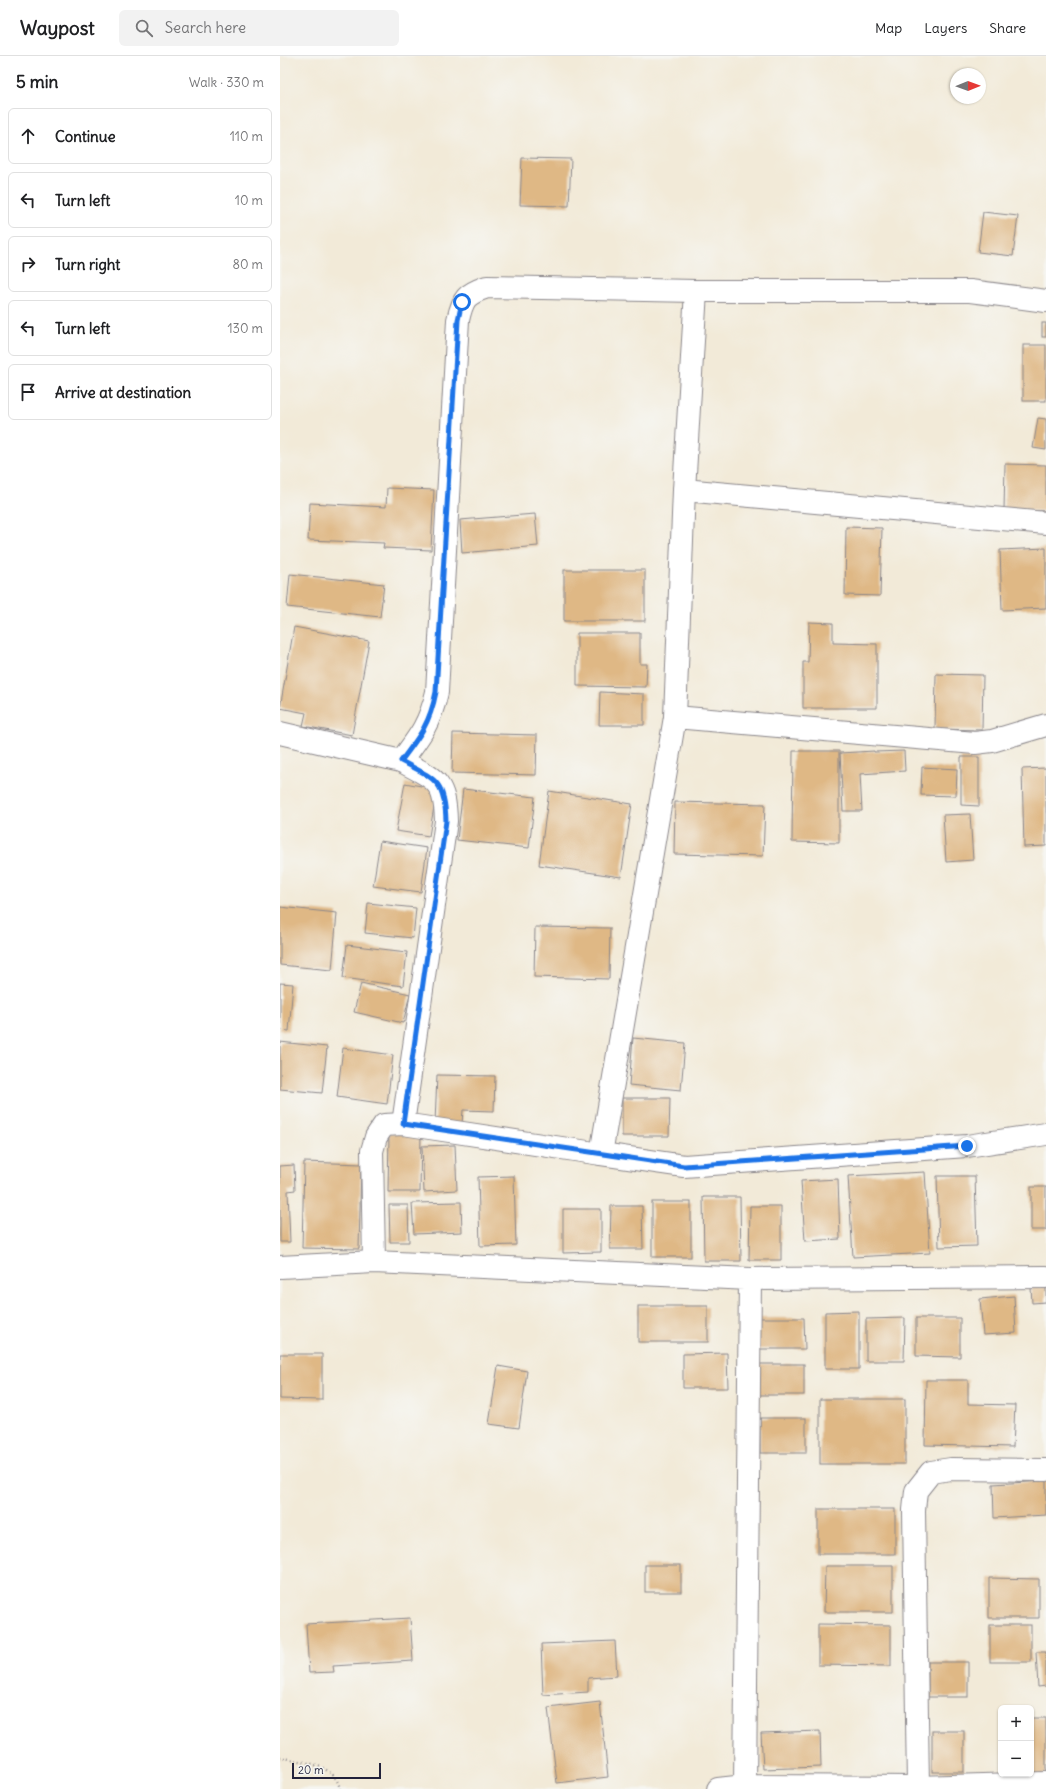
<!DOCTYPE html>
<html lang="en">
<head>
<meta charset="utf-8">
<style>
	body { margin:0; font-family:Delius,sans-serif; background:#f2f2f2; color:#202124 }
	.controls { position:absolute; right:12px; bottom:12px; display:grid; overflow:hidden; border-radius:6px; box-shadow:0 1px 3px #0004 }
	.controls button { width:36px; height:36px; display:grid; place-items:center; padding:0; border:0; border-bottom:1px solid #e0e0e0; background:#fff; color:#202124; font:20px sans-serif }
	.compass { position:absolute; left:670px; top:12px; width:36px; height:36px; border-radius:50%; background:#fff; box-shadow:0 1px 3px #0004; rotate:89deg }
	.scale { position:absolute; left:12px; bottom:10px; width:89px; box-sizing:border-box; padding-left:4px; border:2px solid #22223b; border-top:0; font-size:11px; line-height:14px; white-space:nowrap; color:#22223b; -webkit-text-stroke:3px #f6f6f2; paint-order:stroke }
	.stop { position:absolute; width:12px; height:12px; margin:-9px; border:3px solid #1a73e8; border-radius:50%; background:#fff }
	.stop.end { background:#1a73e8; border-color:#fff; box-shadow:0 1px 4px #0008 }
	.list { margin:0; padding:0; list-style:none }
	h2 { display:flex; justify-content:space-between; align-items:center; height:52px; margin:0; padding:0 16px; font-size:17px }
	h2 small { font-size:13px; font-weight:400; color:#757577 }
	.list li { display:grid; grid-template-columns:26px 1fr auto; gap:12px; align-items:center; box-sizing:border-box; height:56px; margin:0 8px 8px; padding:0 8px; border:1px solid #e0e0e0; border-radius:6px }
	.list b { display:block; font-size:15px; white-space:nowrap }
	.list em { font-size:13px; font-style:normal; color:#757577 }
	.icon { flex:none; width:22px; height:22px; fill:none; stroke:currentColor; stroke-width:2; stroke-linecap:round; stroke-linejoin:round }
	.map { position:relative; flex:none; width:766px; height:1733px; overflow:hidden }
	header { display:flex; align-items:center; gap:24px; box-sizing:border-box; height:56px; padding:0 20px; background:#fff; border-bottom:1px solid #e0e0e0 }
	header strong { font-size:19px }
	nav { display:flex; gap:22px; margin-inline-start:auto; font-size:14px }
	.search { width:280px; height:36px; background:#f2f2f2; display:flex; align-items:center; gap:10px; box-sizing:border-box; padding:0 14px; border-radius:6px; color:#757577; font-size:15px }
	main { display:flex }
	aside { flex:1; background:#fff }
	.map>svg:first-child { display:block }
	.building { fill:#dfb885 }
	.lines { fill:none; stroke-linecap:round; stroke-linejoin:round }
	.street-casing { stroke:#8a868a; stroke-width:24 }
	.path { stroke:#8a868a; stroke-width:2.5; stroke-dasharray:1 3; stroke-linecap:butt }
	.street { stroke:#fff; stroke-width:22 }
	.route { stroke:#1a73e8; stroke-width:5 }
</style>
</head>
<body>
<header>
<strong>Waypost</strong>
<div class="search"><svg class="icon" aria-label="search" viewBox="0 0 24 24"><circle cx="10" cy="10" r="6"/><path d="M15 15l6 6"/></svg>Search here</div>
<nav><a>Map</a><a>Layers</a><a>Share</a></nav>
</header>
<main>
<aside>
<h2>5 min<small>Walk · 330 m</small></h2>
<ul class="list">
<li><svg class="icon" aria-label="ahead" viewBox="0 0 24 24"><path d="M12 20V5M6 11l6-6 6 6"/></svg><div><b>Continue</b></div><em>110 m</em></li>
<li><svg class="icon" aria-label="left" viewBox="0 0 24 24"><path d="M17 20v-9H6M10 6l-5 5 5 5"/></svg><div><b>Turn left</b></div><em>10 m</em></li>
<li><svg class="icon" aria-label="right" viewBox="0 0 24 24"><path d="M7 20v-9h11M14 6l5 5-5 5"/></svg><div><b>Turn right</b></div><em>80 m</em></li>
<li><svg class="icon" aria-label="left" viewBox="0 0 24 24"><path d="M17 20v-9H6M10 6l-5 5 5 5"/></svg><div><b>Turn left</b></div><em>130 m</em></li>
<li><svg class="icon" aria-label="arrive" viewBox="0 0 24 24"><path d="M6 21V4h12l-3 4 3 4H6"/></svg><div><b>Arrive at destination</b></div></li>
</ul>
</aside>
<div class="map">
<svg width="766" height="1733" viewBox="0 0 766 1733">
	<rect width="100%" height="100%" fill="#f6f6f2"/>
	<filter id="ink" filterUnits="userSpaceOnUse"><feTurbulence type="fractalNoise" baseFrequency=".025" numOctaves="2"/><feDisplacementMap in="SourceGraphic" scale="8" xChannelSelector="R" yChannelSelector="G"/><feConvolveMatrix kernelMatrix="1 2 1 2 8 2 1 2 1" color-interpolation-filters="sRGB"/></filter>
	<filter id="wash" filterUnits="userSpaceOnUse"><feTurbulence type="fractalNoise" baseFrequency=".012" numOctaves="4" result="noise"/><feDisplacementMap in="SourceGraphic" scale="16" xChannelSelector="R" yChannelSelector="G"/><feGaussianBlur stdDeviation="0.9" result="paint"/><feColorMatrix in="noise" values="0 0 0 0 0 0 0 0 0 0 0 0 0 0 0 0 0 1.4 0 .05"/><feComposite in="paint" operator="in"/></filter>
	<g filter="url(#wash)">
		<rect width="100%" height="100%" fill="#f2ead8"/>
		<g id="blocks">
			<!-- building -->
			<g class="building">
				<path d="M242,102L291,103L289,150L240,149Z"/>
				<path d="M703,156L738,160L733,200L698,196Z"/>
				<rect x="762" y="267" width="4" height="14"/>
				<rect x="743" y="289" width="23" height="56"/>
				<path d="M758,362L766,363V394L753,392Z"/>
				<path d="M725,408L766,409V455L724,454Z"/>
				<path d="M107,432L154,434L151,494L103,492L104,487L28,484L30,447L106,451Z"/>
				<path d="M255,458L258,490L182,497L180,464Z"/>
				<path d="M566,471L602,472L600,540L565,539Z"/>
				<path d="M766,492V552L722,554L720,494Z"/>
				<rect x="284" y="514" width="81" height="51"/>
				<path d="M10,518L104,528L100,561L7,551Z"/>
				<path d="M529,566L553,567V587L597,588V652H523V606H528Z"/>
				<path d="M14,571L89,585L72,679L23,670L26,657L0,652Z"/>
				<path d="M297,577H360V608H367L366,631L297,630Z"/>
				<path d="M656,618L703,619L702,674L655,673Z"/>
				<path d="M320,636L364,638V669H319Z"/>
				<path d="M173,677L257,679L256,719L172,717Z"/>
				<path d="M513,695H559V787L512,786Z"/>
				<path d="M594,695V696L624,695L625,715L580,718L582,755H563L560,697Z"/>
				<path d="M681,701H699V750L681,749Z"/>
				<path d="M642,711L677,713L676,740L641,739Z"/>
				<path d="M766,712V790L744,791L742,713Z"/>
				<path d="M125,727L157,733L149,780L116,775Z"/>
				<path d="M183,733L255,741L249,792L177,784Z"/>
				<path d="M269,735L352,748L341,821L259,809Z"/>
				<path d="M395,746L485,748L483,800L394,798Z"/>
				<path d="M690,758L693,804L666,806L663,759Z"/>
				<path d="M100,785L147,792L141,836L93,830Z"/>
				<path d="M88,847L136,852L133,882L85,877Z"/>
				<path d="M0,851L57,857L52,914L0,909Z"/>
				<path d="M255,871L330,872L329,923L254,921Z"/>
				<path d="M67,889L127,896L123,930L63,922Z"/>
				<path d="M0,927L13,928L9,975L0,974Z"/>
				<path d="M81,927L130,938L123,967L74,956Z"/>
				<path d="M353,982L405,987L401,1034L349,1029Z"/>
				<path d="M0,986L47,991L42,1037L0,1033Z"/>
				<path d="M63,992L113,999L107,1048L57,1041Z"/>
				<path d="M157,1019L215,1020L214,1055L183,1054L182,1068L155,1067Z"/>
				<path d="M342,1042H390L389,1080H342Z"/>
				<path d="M109,1077H141L140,1136H108Z"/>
				<path d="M175,1089L177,1134L144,1136L142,1090Z"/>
				<path d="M24,1106L81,1108L79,1193L22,1192Z"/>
				<path d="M14,1109L15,1134L8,1135L10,1186H0V1110Z"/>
				<path d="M645,1116L650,1197L573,1201L568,1120Z"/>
				<path d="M234,1120L236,1189L200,1190L198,1121Z"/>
				<path d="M657,1120H695L697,1190L659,1191Z"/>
				<path d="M558,1123L560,1183L525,1185L521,1125Z"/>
				<rect x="751" y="1131" width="15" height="43"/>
				<path d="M423,1141H460L461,1205H424Z"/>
				<path d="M181,1146L182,1176L134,1178L132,1147Z"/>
				<rect x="372" y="1146" width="39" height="55"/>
				<path d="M109,1149H128L129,1186H110Z"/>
				<path d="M331,1150H362L363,1193H330Z"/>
				<path d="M470,1150H501V1204H469Z"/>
				<path d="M283,1153H321V1196L283,1197Z"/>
				<path d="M766,1231V1246L752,1247L751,1232Z"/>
				<path d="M734,1240L736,1277L703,1279L700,1243Z"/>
				<rect x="358" y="1250" width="70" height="36"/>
				<path d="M579,1255V1313H545V1256Z"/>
				<path d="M476,1262H524L525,1293H476Z"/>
				<path d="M625,1262L624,1305H586V1263Z"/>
				<path d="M636,1262H680V1301L636,1300Z"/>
				<path d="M447,1297L448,1332H403V1298Z"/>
				<path d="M0,1298H42V1344L0,1343Z"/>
				<rect x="475" y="1308" width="49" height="31"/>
				<path d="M218,1310L247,1315L239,1372L209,1368Z"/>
				<path d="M646,1324H688V1348L735,1349L733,1391L645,1389Z"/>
				<rect x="540" y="1343" width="85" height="65"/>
				<rect x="480" y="1362" width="46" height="35"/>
				<path d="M766,1425V1459L714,1462L713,1428Z"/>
				<rect x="538" y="1453" width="77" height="45"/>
				<rect x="365" y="1509" width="36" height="27"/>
				<path d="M545,1510H613V1556H544Z"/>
				<path d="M709,1522L759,1523V1562H709Z"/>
				<path d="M130,1562L133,1605L53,1610L54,1616L29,1617L26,1568Z"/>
				<path d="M538,1568L611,1569V1610L538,1609Z"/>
				<rect x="710" y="1569" width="41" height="37"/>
				<path d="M335,1585L337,1620L308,1622V1636L263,1639L261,1588Z"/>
				<path d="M756,1596H766V1630L758,1631Z"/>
				<rect x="648" y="1606" width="40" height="35"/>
				<path d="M320,1646L328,1721L277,1727L268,1652Z"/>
				<rect x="751" y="1662" width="15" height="57"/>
				<path d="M540,1675L541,1711L483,1713L481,1677Z"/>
				<rect x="652" y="1675" width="32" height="41"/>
			</g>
		</g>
	</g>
	<g filter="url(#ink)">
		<use href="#blocks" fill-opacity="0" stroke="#8a868a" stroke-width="1"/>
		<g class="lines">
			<defs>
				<g id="street">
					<path d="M416,235L404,434L766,467"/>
					<path d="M395,661L404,434"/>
					<path d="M0,677L121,705C140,680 150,667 157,636L178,264C183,242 186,238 207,231L416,235H690L766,245"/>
					<path d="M121,705C155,723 165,724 166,765L123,1068"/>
					<path d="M321,1098L404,1110L687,1090L766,1078"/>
					<path d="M94,1206L92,1095L96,1081L104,1069L123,1068L321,1098L395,661L695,687L712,685L766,669"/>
					<path d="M0,1211L94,1206L470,1223L465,1730L638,1731L766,1727"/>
					<path d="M470,1223L766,1221"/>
					<path d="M638,1731L634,1454L636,1435L651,1416L671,1413L766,1414"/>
					<path d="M438,1733L465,1730"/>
				</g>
			</defs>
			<!-- street casing -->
			<use href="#street" class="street-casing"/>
			<!-- path -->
			<path class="path" d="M0,1701C20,1706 55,1707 60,1733"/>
			<!-- street -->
			<use href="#street" class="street"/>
		</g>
	</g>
	<g class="lines" filter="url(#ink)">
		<!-- route -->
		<path class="route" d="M182,246L178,264L156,636C150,667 140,680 121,705C155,723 165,724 166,765L123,1068L404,1110L687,1090"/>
	</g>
</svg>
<div class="controls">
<button>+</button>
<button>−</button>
</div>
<svg class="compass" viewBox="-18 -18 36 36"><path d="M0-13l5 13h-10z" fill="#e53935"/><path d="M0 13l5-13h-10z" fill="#757577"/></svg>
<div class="scale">20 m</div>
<div class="stop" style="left:182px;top:246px"></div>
<div class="stop end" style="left:687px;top:1090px"></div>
</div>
</main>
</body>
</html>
